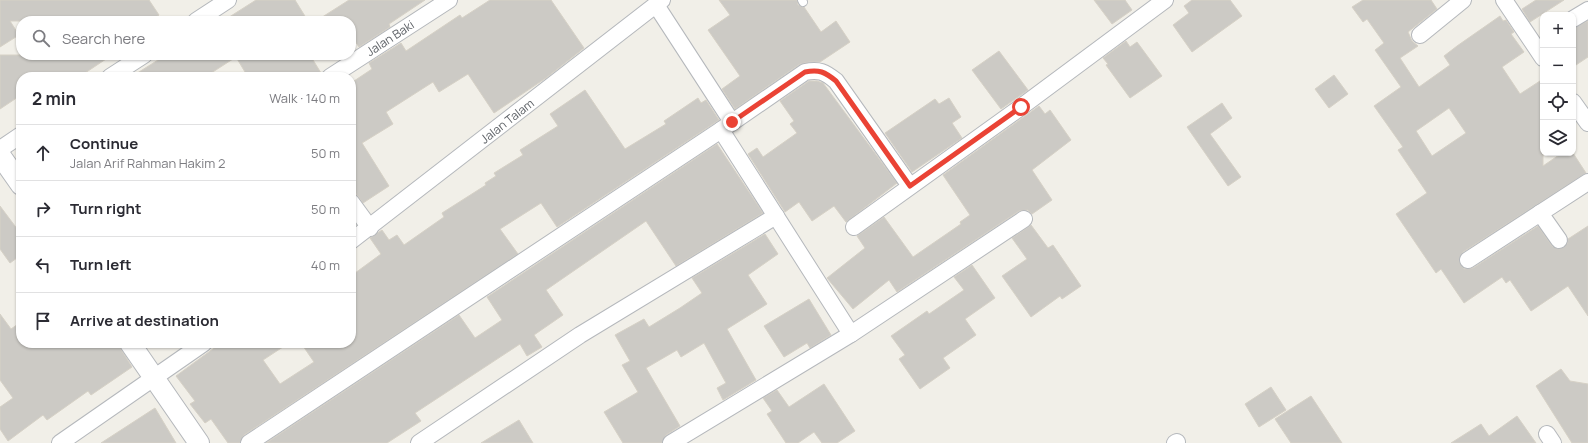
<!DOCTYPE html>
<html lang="en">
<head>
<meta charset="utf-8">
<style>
	body { margin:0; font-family:Manrope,sans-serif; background:#f7f7f7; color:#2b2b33 }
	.controls { position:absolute; right:12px; top:12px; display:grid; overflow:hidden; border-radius:8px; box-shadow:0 1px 3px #0004 }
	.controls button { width:36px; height:36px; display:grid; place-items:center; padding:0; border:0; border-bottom:1px solid #e1e1e2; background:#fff; color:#2b2b33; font:20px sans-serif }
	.stop { position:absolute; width:12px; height:12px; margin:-9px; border:3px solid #ea4335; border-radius:50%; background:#fff }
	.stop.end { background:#ea4335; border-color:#fff; box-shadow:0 1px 4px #0008 }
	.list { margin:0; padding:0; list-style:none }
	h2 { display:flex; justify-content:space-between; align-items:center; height:52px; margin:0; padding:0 16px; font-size:17px }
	h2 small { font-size:13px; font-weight:400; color:#7c7c81 }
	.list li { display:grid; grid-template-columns:26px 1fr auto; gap:12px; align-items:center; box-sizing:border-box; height:56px; padding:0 16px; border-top:1px solid #e1e1e2 }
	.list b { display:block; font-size:15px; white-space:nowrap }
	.list p { margin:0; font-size:13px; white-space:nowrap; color:#7c7c81 }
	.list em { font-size:13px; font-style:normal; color:#7c7c81 }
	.icon { flex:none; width:22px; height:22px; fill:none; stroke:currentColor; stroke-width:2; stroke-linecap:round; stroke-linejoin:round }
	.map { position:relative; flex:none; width:1588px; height:443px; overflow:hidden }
	.search { position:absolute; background:#fff; box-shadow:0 1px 3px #0004; left:16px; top:16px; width:340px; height:44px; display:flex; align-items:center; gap:10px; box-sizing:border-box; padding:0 14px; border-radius:16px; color:#7c7c81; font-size:15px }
	.panel { position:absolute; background:#fff; box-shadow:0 1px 3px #0004; left:16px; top:72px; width:340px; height:276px; border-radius:16px }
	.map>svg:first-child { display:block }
	.building { fill:#cccac5; stroke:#d6d1c6; fill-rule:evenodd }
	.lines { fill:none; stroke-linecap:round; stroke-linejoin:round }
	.service-casing { stroke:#b5b8bc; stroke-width:10 }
	.minor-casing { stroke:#b5b8bc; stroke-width:18 }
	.tertiary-casing { stroke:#b5b8bc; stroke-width:22 }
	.service { stroke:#fff; stroke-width:8 }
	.minor { stroke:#fff; stroke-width:16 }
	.tertiary { stroke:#fff; stroke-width:20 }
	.route { stroke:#ea4335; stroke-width:5 }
	.labels { text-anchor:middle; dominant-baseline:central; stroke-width:3; stroke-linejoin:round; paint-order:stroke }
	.street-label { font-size:12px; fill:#5f6368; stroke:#fff }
</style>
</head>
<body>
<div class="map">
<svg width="1588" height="443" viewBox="0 0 1588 443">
	<rect width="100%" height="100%" fill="#f1efe8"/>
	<!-- building -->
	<g class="building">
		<path d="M0,0H149L159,15L150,21H10L19,35L0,47Z"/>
		<path d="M256,0H295L308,21H223Z"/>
		<path d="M349,0H425L389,24L390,27L359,47L351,35V21H316Z"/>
		<path d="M490,0H551L584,48L546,78L494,113L468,74L439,92L433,82L386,112L393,124L362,143L389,186L363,203L351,187V83L372,69L369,63L401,43L406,51L460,15L462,18Z"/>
		<path d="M719,0H797L798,5L804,7L821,32L836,21L850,42L820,62H809L800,64L735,109L722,89L740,76L708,30L730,15Z"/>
		<path d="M1094,0H1125L1132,10L1112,24Z"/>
		<path d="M1192,0H1230L1242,16L1192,52L1173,25L1189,13L1184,6Z"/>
		<path d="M1363,0H1431L1437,9L1408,32L1412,41L1418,46L1400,58L1419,87L1450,65L1444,56L1457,46L1500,16L1503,21L1506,20L1514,32L1511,34L1524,52L1502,67L1520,94L1543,79V166L1562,153H1573L1586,173L1463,252L1459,261L1464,269L1473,268L1538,226L1552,246L1560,249L1567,244L1568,239L1588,226V316L1568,286L1531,311L1510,280L1506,283L1502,277L1464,303L1441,269L1436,273L1396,214L1427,193L1398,150L1403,147L1374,106L1401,87L1375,50L1384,43L1367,19L1363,22L1352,7ZM1449,108L1466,133L1432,156L1416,131Z"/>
		<path d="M1536,0H1564L1530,22L1522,9Z"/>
		<path d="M1588,21V57L1573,67V28Z"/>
		<path d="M1126,41L1130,47L1137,42L1162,76L1130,98L1106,65L1108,64L1103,58Z"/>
		<path d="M999,51L1028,90L1001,109L972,70Z"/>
		<path d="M0,55H112L79,77H21V95L0,109Z"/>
		<path d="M166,55H310L321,73V77H248L236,57L205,77H131Z"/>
		<path d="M1334,75L1348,94L1329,108L1315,89Z"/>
		<path d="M809,81H817L823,83L897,183L846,222L834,206L812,221L799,202L785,212L748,154L757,148L763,157L797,133L790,124L794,121L780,101Z"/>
		<path d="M585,90L625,149L666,124L664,121L698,98L701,103L706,100L719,120L557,227L541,203L500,229L518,254L244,435L240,443H228L211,419L205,423L190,404L195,401L176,376L221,343H289L263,360L280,384L314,362L301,343H351V276L381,254L370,238L382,230L389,240L397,235L404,245L444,217L442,213L486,185L485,183L496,176L494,173L523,155L520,150L558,126L550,114Z"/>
		<path d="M949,98L961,117L952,123L962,138L912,172L885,133L935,99L939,104Z"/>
		<path d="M1222,103L1232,118L1210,134L1241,177L1228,186L1187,127Z"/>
		<path d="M1039,106L1045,114L1050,110L1071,140L1032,170L1052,200L1032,214L1028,210L1019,211L897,292L889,280L853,309L827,278L865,248L857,236L884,217L913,257L961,224L960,222L970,215L943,175Z"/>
		<path d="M717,144L763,213L676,266L646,221L546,290L563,315L534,335L542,347L527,356L520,344L415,413L421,421L387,443H266L459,315L475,338L502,320L487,297Z"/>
		<path d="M0,206L21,234V255L10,263L0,249Z"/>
		<path d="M1031,225L1048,248L1053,245L1081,286L1062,299L1060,296L1031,317L1002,276L1027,259L1012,238Z"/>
		<path d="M765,234L778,254L748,275L767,304L727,329L756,380L723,400L717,388L726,383L704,343L681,357L677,350L646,368L680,426L666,435L662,443H623L604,412L638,392L622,365L630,361L615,335L644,319L649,327L680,308L702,293L692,278Z"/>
		<path d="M972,265L995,298L965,319L976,335L943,358L950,368L920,389L899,359L905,355L891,336L927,311L929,314L964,290L954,277Z"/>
		<path d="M809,299L831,335L810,348L807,343L784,357L764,326Z"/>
		<path d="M0,314L11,329L21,322V343H117L132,367L91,395L88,391L47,420L43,415L8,441L0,429V407L13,398L0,380Z"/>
		<path d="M1561,369L1570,381L1588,384V443H1572L1536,386Z"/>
		<path d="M824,384L855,431L837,443H822L814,432L798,443H786L767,414L772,411L763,398L777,390L789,407Z"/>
		<path d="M1271,387L1286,410L1259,427L1245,404Z"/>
		<path d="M1311,396L1342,443H1291L1275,419Z"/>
		<path d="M155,408L176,443H101Z"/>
		<path d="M1517,416L1536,443H1451L1481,424L1489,436Z"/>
		<path d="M519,420L533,443H481Z"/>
	</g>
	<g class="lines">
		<defs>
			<path id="service" d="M802,0L803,2"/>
			<g id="minor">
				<path d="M1504,0L1543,58"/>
				<path d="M656,5L732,122"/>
				<path d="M1573,19L1588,10"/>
				<path d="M196,21L228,0"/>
				<path d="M1420,35L1463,0"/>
				<path d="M110,77L144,55"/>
				<path d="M330,77L449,0"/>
				<path d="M1573,102L1588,123"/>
				<path d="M721,130L851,334"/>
				<path d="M0,149L21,135"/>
				<path d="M351,202L370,228"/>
				<path d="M1540,213L1559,240"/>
				<path d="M854,227L1021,107L1165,0"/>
				<path d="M351,241L662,0"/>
				<path d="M1468,260L1588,182"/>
				<path d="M1547,434L1553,443"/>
				<path d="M60,443L204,343"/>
				<path d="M249,443L721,130L805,72C819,69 825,72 836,81L910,186"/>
				<path d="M419,443L580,335L776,216"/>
				<path d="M671,443L851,334L1024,219"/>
				<path d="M1175,443L1177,442"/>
			</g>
			<g id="tertiary">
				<path d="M0,155L21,185"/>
				<path d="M130,343L199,443"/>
			</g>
		</defs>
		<!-- service casing -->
		<use href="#service" class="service-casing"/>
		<!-- minor casing -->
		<use href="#minor" class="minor-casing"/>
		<!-- tertiary casing -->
		<use href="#tertiary" class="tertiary-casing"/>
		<!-- service -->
		<use href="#service" class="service"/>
		<!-- minor -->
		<use href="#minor" class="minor"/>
		<!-- tertiary -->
		<use href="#tertiary" class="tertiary"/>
	</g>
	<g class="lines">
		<!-- route -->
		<path class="route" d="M732,122L805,72C819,69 825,72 836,81L910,186L1021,107"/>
	</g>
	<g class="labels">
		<!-- street labels -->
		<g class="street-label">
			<text transform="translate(390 38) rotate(-33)">Jalan Baki</text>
			<text transform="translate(507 121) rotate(-38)">Jalan Talam</text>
		</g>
	</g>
</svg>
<div class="controls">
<button>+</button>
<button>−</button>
<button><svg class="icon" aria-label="locate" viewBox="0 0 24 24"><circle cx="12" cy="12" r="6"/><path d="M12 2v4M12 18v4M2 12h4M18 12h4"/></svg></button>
<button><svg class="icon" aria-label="layers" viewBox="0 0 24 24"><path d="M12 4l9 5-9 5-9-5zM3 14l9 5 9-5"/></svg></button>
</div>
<div class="stop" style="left:1021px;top:107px"></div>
<div class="stop end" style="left:732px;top:122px"></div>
<div class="search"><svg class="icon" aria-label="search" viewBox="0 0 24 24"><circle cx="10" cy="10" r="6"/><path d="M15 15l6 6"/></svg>Search here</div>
<section class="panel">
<h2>2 min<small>Walk · 140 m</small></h2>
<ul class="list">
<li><svg class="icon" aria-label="ahead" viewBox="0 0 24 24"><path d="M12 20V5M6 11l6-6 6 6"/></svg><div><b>Continue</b><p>Jalan Arif Rahman Hakim 2</p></div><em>50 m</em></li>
<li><svg class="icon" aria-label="right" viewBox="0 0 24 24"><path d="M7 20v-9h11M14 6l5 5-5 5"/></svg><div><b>Turn right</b></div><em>50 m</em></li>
<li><svg class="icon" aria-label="left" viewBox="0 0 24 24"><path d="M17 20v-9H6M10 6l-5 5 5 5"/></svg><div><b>Turn left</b></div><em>40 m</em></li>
<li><svg class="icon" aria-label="arrive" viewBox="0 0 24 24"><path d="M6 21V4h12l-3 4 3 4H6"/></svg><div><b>Arrive at destination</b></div></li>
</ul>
</section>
</div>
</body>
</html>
